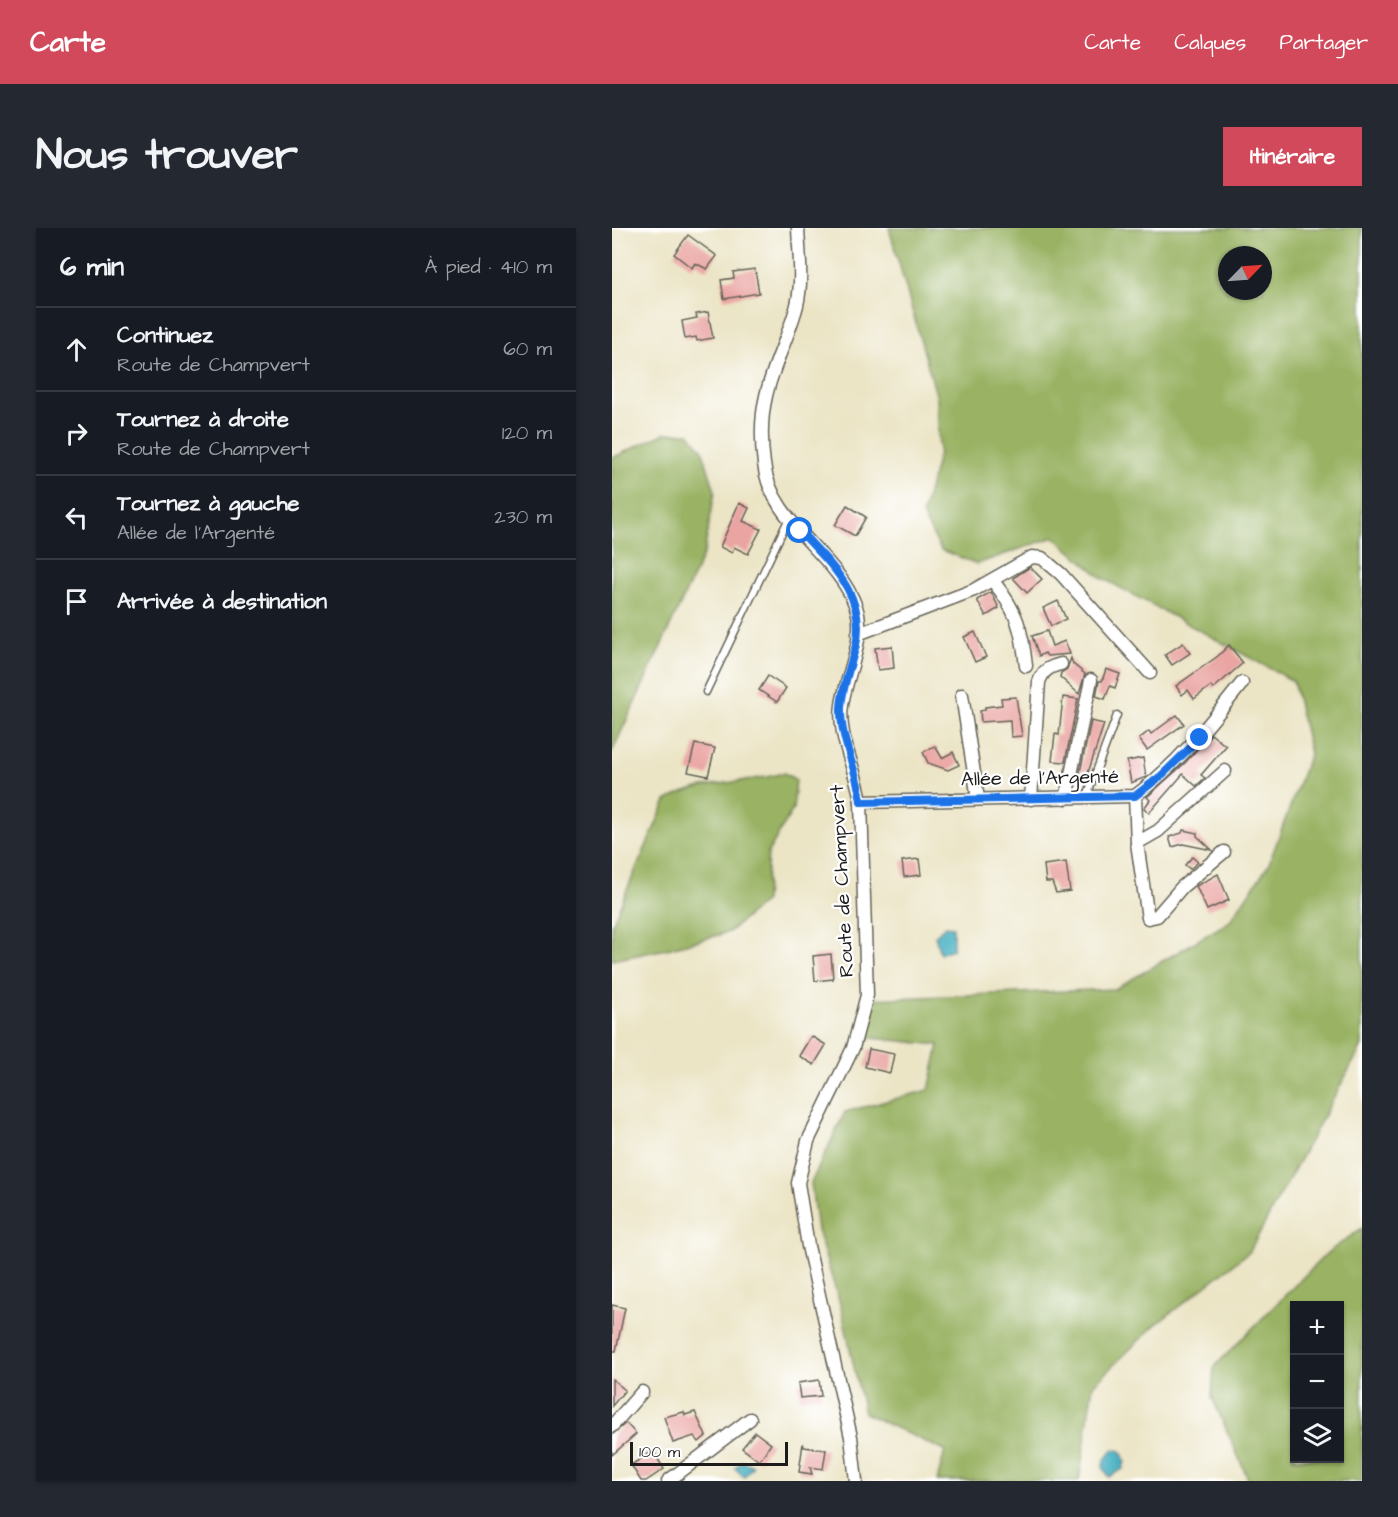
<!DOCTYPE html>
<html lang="fr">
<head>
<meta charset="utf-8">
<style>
	body { margin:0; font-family:"Architects Daughter",sans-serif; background:#242831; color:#f1f3f6 }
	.controls { position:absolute; right:18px; bottom:18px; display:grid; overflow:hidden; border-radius:0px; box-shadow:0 2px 4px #0004 }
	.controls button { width:54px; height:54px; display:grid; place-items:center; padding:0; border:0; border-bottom:2px solid #363941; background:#171b24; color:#f1f3f6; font:30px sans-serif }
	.compass { position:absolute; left:606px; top:18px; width:54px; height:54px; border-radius:50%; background:#171b24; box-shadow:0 2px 4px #0004; rotate:65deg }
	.scale { position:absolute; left:18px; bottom:15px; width:158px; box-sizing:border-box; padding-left:6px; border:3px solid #1c1c1c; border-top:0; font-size:16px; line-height:21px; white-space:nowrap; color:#1c1c1c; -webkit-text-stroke:4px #fff; paint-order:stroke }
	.stop { position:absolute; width:18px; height:18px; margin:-14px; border:4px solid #1a73e8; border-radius:50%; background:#fff }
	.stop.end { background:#1a73e8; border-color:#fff; box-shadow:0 2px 6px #0008 }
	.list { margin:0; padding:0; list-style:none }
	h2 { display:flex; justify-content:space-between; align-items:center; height:78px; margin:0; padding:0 24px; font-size:26px }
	h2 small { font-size:20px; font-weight:400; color:#9ea1a6 }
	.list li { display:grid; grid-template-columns:39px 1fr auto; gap:18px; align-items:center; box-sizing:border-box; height:84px; padding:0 24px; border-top:2px solid #363941 }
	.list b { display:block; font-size:22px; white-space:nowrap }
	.list p { margin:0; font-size:20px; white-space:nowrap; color:#9ea1a6 }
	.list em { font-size:20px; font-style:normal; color:#9ea1a6 }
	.icon { flex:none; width:33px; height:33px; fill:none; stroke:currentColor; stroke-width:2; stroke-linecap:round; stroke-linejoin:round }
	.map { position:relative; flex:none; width:750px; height:1253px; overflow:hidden; border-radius:0px }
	header { display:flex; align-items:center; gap:36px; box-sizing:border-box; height:84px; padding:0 30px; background:#d1495b; color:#fff }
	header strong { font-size:28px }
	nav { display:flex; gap:33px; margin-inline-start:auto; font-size:21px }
	.intro { display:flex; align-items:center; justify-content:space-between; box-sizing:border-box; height:144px; padding:0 36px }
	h1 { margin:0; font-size:42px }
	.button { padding:15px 27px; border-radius:0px; background:#d1495b; color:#fff; font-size:21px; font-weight:700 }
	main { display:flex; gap:36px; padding:0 36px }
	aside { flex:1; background:#171b24; border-radius:0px; box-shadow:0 2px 4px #0004 }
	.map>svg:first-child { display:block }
	.forest { fill:#99b263; stroke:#5a6740; stroke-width:1.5; fill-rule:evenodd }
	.water { fill:#40adbf; stroke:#2e646e; stroke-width:1.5 }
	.building { fill:#eaa5a3 }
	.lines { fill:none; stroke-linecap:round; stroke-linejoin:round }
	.lane-casing { stroke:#646257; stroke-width:9 }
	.street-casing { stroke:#646257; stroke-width:15 }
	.lane { stroke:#fff; stroke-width:6 }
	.street { stroke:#fff; stroke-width:12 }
	.route { stroke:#1a73e8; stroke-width:8 }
	.labels { text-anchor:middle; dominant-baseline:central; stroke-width:4.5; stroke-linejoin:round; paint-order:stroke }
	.street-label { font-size:20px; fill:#1c1c1c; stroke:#fff }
</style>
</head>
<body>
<header>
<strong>Carte</strong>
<nav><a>Carte</a><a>Calques</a><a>Partager</a></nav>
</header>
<div class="intro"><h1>Nous trouver</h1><a class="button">Itinéraire</a></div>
<main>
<aside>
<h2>6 min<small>À pied · 410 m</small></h2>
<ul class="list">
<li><svg class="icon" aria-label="ahead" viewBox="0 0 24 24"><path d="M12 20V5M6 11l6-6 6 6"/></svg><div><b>Continuez</b><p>Route de Champvert</p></div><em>60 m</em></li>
<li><svg class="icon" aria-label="right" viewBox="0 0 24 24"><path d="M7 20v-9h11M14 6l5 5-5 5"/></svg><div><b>Tournez à droite</b><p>Route de Champvert</p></div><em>120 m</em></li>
<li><svg class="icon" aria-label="left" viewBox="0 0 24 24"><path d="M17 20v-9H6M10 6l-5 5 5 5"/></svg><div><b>Tournez à gauche</b><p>Allée de l'Argenté</p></div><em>230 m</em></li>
<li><svg class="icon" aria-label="arrive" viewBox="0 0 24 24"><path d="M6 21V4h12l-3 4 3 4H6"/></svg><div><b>Arrivée à destination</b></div></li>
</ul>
</aside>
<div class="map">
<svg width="750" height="1253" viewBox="0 0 750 1253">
	<rect width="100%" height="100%" fill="#fff"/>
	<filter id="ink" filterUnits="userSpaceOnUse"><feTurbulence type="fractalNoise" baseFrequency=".0167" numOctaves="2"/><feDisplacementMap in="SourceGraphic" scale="12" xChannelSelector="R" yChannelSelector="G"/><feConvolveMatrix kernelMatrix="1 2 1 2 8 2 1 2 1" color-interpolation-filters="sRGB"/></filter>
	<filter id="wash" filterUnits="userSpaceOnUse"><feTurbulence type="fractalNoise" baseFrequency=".008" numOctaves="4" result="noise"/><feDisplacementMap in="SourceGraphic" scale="24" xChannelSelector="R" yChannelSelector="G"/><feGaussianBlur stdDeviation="1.35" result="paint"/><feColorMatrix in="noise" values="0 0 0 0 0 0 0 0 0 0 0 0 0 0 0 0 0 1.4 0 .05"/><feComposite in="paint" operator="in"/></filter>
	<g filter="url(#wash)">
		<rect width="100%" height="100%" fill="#ebe4c5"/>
		<!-- forest -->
		<g class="forest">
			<path d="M277,0H750V818L637,1024L542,1098L481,1157L467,1253H325L333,1223L252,1185L229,1079L205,1002L199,955L233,884L317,862L327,817L251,809L261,771L503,761L617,694L656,638L698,525L681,453L490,350L442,309L365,336L329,322L310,287L327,225L325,170ZM615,27H651V63H615Z"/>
			<path d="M53,205H77L90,221L103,263L92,325L0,524V230Z"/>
			<path d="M172,545L184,552L181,581L156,624L153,673L117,704L59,720L0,732V696L54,573C88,552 133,556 172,545Z"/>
			<path d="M750,1000V1253H637L600,1169L602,1139L715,1025ZM682,1078H728V1230H682Z"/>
		</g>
		<!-- water -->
		<g class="water">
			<path d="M333,698L341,699V721L328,726L323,708Z"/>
			<path d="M502,1221L509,1223L513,1233L511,1241L497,1249L491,1239L492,1232Z"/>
			<path d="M130,1233L141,1238L132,1249L123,1240Z"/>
		</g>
		<g id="blocks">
			<!-- building -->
			<g class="building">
				<path d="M76,7L105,28L95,41L83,35L80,40L62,26Z"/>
				<path d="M143,41L147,65L112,71L109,52L122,50L121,44Z"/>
				<path d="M96,84L101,110L85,113L84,109L73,111L70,93L85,90L84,86Z"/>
				<path d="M127,275L137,280L131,293L149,301L136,326L122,319L120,325L108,319Z"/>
				<path d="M235,277L254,289L243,308L223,297Z"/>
				<path d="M418,339L430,351L415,365L401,350Z"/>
				<path d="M379,364L387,380L374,388L365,372Z"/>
				<path d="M446,373L454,391L439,398L431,380Z"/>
				<path d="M435,403L440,418L453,413L458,426L435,428L433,425L427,428L420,408Z"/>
				<path d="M363,404L374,429L363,434L352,409Z"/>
				<path d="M571,415L578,425L560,437L553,427Z"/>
				<path d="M617,417L631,435L601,461L599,458L582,471L576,462L570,467L564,458L606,428Z"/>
				<path d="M280,418L282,440L266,442L263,420Z"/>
				<path d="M459,430L461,436L473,446L467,466L448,449L449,445L455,441Z"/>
				<path d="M494,441L508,446L503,460L498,458L493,471L484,468L487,453H490Z"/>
				<path d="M156,448L174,460L165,474L147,462Z"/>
				<path d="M404,469L410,508L399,509L398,492L369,494L368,483L373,482V479L390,477L389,470Z"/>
				<path d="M451,469L466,471L453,534L440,533L443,506L447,507Z"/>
				<path d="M565,487L572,496L535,522L527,511L537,503L539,506Z"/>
				<path d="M479,493L492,496L474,551L467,549Z"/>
				<path d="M599,506L614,518L589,547L593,550L584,558L571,546L537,585L532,580L538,572L535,569L573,535Z"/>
				<path d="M83,516L103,520L96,548L76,544Z"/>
				<path d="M323,518L330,530L341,524L347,537L336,542L316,535L311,524Z"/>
				<path d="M531,530L534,549L519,555L515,533Z"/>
				<path d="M571,602L585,605V608L600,622L571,616L560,619L557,609L570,605Z"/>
				<path d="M580,629L586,634L578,641L573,637Z"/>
				<path d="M307,631L309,647L292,649L290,633Z"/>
				<path d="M454,634L458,663L444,665L440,654H434L432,637Z"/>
				<path d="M606,646L617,672L595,682L584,658Z"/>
				<path d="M219,726L221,751L203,753L201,728Z"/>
				<path d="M199,808L214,817L202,837L187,828Z"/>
				<path d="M257,821L282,826L278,845L253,839Z"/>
				<path d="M0,1077L13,1080L4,1123H0Z"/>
				<path d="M0,1151L13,1162L0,1178Z"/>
				<path d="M207,1152L209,1168L188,1170L186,1155Z"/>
				<path d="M72,1184L73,1187L83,1184L94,1208L87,1214L82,1208L61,1215L52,1189Z"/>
				<path d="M14,1195L24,1206L0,1227V1207Z"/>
				<path d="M143,1204L159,1216L147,1233L130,1220Z"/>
				<path d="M191,1215L192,1219L214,1222L211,1241L198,1239L200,1246L187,1244Z"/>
				<path d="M41,1223L52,1241L34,1253H29L19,1237Z"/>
			</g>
		</g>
	</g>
	<g filter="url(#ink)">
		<use href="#blocks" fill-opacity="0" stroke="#646257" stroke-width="1.5"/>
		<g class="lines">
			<defs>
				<g id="lane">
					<path d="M94,464L177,290"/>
					<path d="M475,568L505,487"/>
				</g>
				<g id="street">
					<path d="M186,0C187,25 191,52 185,77C177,108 161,137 154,168C149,189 149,214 152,236C159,296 225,325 244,379C255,409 234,447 230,477C225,508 245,543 249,574L255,767L241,820L196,913L186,955L196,1018L239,1209L244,1253"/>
					<path d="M381,353C405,383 410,401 414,438"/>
					<path d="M246,406L362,362L420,329L430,330L449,346L538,445"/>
					<path d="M350,467L366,571"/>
					<path d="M523,568L525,615L536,690L545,688L570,659L612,624"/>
					<path d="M454,570L479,452"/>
					<path d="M419,571L427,454C431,442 437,439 449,436"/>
					<path d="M249,574L523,568C566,536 597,497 630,455"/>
					<path d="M525,615L546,603L613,543"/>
					<path d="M0,1198L30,1164"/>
					<path d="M56,1253L138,1191"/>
				</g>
			</defs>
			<!-- lane casing -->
			<use href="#lane" class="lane-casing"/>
			<!-- street casing -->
			<use href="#street" class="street-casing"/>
			<!-- lane -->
			<use href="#lane" class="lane"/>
			<!-- street -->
			<use href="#street" class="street"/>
		</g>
	</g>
	<g class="lines" filter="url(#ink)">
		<!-- route -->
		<path class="route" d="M188,303C218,336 255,367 244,417C239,437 230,459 229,480C228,512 246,543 249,574L523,568L549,548L588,510"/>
	</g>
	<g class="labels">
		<!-- street labels -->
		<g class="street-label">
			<text transform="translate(428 550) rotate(-1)">Allée de l'Argenté</text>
			<text transform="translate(230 653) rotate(-93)">Route de Champvert</text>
		</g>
	</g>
</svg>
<div class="controls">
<button>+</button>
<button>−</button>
<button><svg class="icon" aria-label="layers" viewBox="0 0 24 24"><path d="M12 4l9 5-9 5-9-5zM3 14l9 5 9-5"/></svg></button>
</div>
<svg class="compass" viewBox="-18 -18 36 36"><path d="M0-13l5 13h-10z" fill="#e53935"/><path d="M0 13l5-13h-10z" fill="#9ea1a6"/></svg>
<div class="scale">100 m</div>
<div class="stop" style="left:188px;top:303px"></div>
<div class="stop end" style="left:588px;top:510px"></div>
</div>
</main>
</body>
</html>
